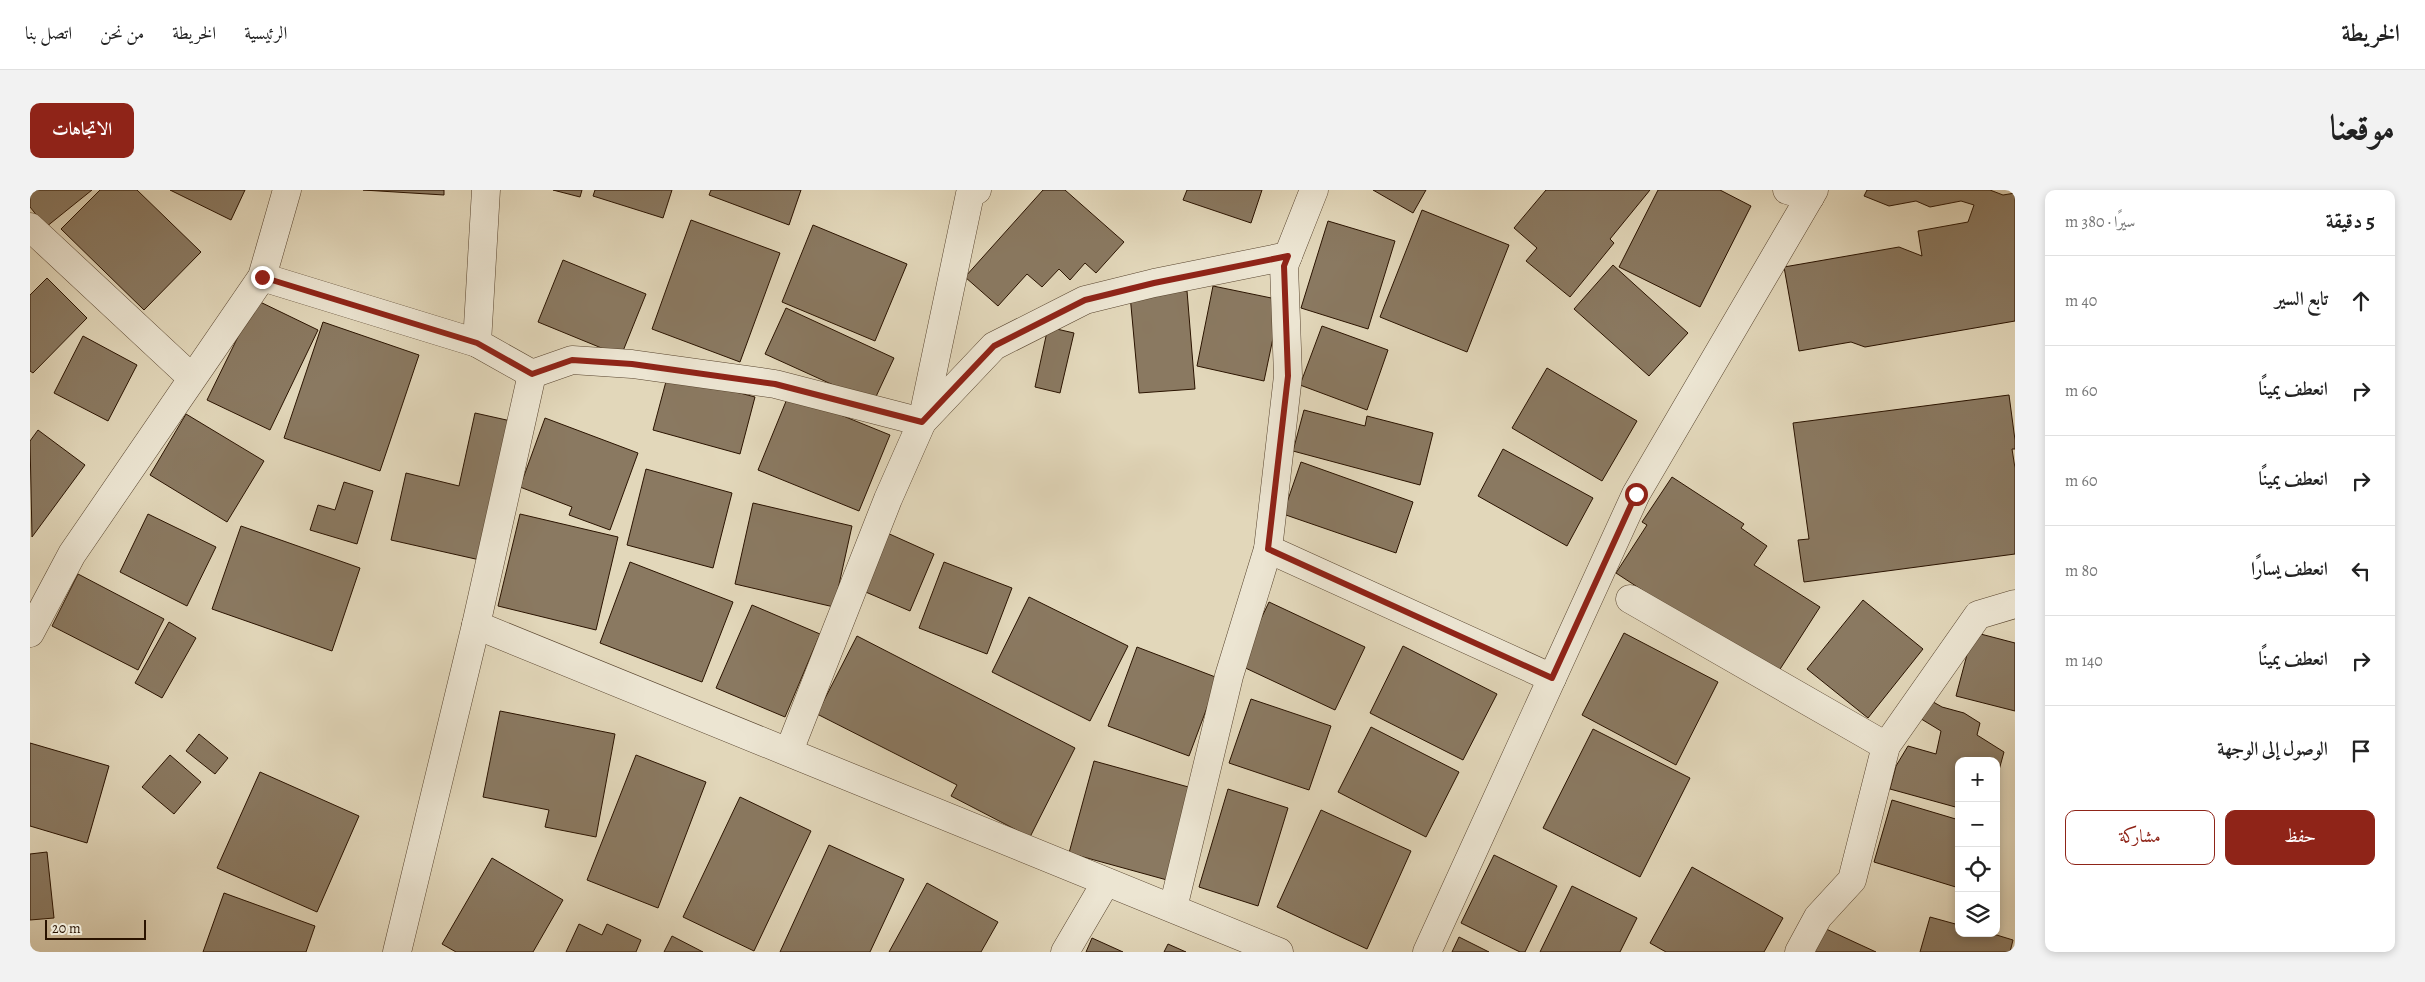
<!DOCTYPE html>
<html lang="ar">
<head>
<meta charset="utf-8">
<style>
	body { margin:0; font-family:Alegreya,Amiri,serif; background:#f2f2f2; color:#222; direction:rtl }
	.controls { position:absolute; right:15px; bottom:15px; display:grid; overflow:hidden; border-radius:10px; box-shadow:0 2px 8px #0003 }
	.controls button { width:45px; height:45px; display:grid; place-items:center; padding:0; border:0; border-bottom:1px solid #e0e0e0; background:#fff; color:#222; font:25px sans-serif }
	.scale { position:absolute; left:15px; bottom:12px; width:101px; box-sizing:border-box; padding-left:5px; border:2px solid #2a1300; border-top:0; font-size:14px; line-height:18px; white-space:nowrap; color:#2a1300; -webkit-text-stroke:4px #ece5d2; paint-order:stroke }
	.stop { position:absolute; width:15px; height:15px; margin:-11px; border:4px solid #8f2418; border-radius:50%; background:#fff }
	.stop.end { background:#8f2418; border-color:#fff; box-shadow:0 1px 5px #0008 }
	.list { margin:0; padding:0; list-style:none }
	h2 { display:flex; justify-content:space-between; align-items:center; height:65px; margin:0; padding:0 20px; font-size:21px }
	h2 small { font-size:16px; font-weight:400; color:#767676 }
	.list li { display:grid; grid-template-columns:32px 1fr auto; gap:15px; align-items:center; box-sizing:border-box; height:90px; padding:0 20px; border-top:1px solid #e0e0e0 }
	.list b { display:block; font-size:19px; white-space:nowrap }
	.list em { font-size:16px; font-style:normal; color:#767676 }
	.actions { display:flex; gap:10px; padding:15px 20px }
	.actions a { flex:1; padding:11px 0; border:1px solid #8f2418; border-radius:10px; text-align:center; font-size:18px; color:#8f2418 }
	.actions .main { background:#8f2418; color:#fff }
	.icon { flex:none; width:28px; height:28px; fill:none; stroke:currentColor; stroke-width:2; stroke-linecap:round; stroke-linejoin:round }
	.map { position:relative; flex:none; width:1985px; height:762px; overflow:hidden; direction:ltr; border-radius:10px }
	header { display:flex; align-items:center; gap:30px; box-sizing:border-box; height:70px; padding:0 25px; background:#fff; border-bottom:1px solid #e0e0e0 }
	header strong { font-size:24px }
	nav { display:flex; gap:28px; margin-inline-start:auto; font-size:18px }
	.intro { display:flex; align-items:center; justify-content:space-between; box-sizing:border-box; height:120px; padding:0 30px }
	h1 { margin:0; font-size:35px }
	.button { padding:12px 22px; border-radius:10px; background:#8f2418; color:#fff; font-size:18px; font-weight:700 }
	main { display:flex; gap:30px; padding:0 30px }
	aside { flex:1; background:#fff; border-radius:10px; box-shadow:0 2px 8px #0003 }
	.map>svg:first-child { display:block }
	.building { fill:#8a7961; stroke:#2a1300 }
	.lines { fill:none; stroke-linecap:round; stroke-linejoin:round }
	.minor-casing { stroke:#58442e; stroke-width:29 }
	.minor { stroke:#ece5d2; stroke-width:28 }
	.route { stroke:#8f2418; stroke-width:6 }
</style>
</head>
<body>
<header>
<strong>الخريطة</strong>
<nav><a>الرئيسية</a><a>الخريطة</a><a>من نحن</a><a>اتصل بنا</a></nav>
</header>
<div class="intro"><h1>موقعنا</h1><a class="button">الاتجاهات</a></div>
<main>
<aside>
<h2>5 دقيقة<small>سيرًا · 380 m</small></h2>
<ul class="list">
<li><svg class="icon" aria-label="ahead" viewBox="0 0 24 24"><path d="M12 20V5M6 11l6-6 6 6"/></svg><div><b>تابع السير</b></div><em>40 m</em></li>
<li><svg class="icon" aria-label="right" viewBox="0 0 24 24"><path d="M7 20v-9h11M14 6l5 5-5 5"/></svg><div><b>انعطف يمينًا</b></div><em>60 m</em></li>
<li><svg class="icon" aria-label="right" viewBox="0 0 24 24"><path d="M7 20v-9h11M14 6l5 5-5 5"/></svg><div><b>انعطف يمينًا</b></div><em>60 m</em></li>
<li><svg class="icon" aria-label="left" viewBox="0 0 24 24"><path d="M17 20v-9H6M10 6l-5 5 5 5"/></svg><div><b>انعطف يسارًا</b></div><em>80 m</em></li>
<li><svg class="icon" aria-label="right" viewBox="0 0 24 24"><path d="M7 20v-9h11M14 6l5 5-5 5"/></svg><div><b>انعطف يمينًا</b></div><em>140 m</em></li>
<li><svg class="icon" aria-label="arrive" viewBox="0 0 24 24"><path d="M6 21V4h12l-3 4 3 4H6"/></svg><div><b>الوصول إلى الوجهة</b></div></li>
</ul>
<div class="actions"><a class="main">حفظ</a><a>مشاركة</a></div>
</aside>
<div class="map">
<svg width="1985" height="762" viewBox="0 0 1985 762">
	<rect width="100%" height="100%" fill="#e2d7ba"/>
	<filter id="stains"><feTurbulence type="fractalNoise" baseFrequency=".004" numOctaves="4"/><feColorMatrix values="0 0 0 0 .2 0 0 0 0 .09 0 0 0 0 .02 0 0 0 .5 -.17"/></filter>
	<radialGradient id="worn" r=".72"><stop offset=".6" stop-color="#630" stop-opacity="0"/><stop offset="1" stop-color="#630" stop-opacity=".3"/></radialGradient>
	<!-- building -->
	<g class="building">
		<path d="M0,0H62L16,37L0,17Z"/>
		<path d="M70,0H107L171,62L114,120L31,39Z"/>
		<path d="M140,0H215L201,30Z"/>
		<path d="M333,0H414V5Z"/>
		<path d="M523,0H552L550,7Z"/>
		<path d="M565,0H642L633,28L563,6Z"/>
		<path d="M681,0H771L759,35L679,5Z"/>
		<path d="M1013,0H1035L1094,52L1066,83L1055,73L1040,90L1029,79L1012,97L997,84L968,116L935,87Z"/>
		<path d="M1157,0H1232L1221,33L1153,10Z"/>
		<path d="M1343,0H1396L1383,23Z"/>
		<path d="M1516,0H1620L1580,49L1584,53L1540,107L1496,71L1507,58L1484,38Z"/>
		<path d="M1628,0H1690L1721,16L1670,117L1589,77Z"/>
		<path d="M1837,0H1960L1973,5L1985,3V131L1835,157L1821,152L1769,161L1754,77L1869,57L1892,66L1888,41L1938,32L1944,15L1931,11L1900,17L1886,11L1859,16L1834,6Z"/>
		<path d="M1392,20L1479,55L1437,162L1350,127Z"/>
		<path d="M661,30L750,63L710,172L622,139Z"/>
		<path d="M1298,31L1365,51L1338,139L1271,118Z"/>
		<path d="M783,35L877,74L845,151L752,112Z"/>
		<path d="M533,70L616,104L591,166L508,132Z"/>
		<path d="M1583,75L1658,143L1619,186L1544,119Z"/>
		<path d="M17,88L57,128L3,183L0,181V105Z"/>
		<path d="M1183,96L1251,110L1234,191L1167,176Z"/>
		<path d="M1157,101L1165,199L1109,203L1100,105Z"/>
		<path d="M226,110L288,140L240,240L177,210Z"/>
		<path d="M756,118L864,168L843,213L735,164Z"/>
		<path d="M293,132L389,165L350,281L254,248Z"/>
		<path d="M1292,136L1358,160L1337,220L1270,195Z"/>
		<path d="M1018,137L1044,143L1030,203L1005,197Z"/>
		<path d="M53,146L107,175L78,231L24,203Z"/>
		<path d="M1517,178L1607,231L1572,291L1482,238Z"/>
		<path d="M638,184L725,207L710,264L623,240Z"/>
		<path d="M759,204L860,245L829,321L728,280Z"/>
		<path d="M1979,205L1985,250V259H1982L1985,278V364L1774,392L1768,350L1779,349L1763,233Z"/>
		<path d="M1274,220L1335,236L1337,226L1403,243L1390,295L1263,261Z"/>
		<path d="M445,223L481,231L450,370L361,350L376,283L429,296Z"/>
		<path d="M156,224L234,271L197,332L120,285Z"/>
		<path d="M515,228L608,263L580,340L539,325L542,317L490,297Z"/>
		<path d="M8,240L55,275L2,347L0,251Z"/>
		<path d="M1473,259L1563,308L1537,356L1448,306Z"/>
		<path d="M1271,272L1383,312L1366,363L1253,324Z"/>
		<path d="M616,279L702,303L683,378L597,355Z"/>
		<path d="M1642,287L1714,334L1711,338L1737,356L1724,375L1790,417L1745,487L1586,383L1617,335L1612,332Z"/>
		<path d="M314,292L343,301L327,354L280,340L288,315L305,320Z"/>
		<path d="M723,313L822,336L804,417L705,394Z"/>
		<path d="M118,324L186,357L157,416L90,382Z"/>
		<path d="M490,324L588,347L566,440L468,416Z"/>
		<path d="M211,336L330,378L302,461L182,419Z"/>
		<path d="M855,342L904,364L880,421L831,400Z"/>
		<path d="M600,372L703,412L672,492L570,453Z"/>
		<path d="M914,372L982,398L957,464L889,438Z"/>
		<path d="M48,384L134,429L108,480L22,436Z"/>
		<path d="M999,407L1098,456L1060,531L962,482Z"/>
		<path d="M1833,410L1893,459L1838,528L1777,479Z"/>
		<path d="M1239,412L1335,457L1305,520L1209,475Z"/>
		<path d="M722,415L790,444L755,527L686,498Z"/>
		<path d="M139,432L166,448L132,508L105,493Z"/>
		<path d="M1943,442L1985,453V521L1926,506Z"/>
		<path d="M1594,443L1688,492L1646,575L1552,525Z"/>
		<path d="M827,446L1045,558L1000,647L921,606L927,595L787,524Z"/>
		<path d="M1373,456L1467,504L1433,570L1340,523Z"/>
		<path d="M1107,457L1188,488L1159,566L1078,536Z"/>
		<path d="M1221,509L1301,536L1279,600L1199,573Z"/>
		<path d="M1898,509L1912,517L1934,523L1950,533L1947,545L1974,562L1966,591V571H1929V618L1860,599L1866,576L1878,556L1906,564L1911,541L1888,527Z"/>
		<path d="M470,521L585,544L566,647L515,637L519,620L453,607Z"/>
		<path d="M1341,537L1429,582L1396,647L1308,602Z"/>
		<path d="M1563,539L1660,588L1610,687L1513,638Z"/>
		<path d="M169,544L198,568L185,584L156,561Z"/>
		<path d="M0,553L79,576L57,653L0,636Z"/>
		<path d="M140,565L171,592L144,624L112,597Z"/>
		<path d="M606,565L676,592L628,718L557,690Z"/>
		<path d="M1064,571L1162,598L1137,690L1039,663Z"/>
		<path d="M230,582L329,626L287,722L187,678Z"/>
		<path d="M1198,599L1258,618L1228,716L1169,697Z"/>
		<path d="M710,607L781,641L724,761L653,727Z"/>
		<path d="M1862,610L1929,630V698L1844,672Z"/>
		<path d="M1291,620L1381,661L1337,759L1247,717Z"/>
		<path d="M799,655L874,689L840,762H750Z"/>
		<path d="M17,662L24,728L0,730V664Z"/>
		<path d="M1464,665L1527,696L1495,762H1490L1431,733Z"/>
		<path d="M462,668L533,710L503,762H426L412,754Z"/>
		<path d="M1662,677L1753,728L1734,762H1636L1620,753Z"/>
		<path d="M897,693L968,732L951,762H859Z"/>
		<path d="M1542,696L1607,728L1590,762H1510Z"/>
		<path d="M194,703L285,736L276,762H173Z"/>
		<path d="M1900,727L1929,735V743H1960L1983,750L1980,762H1890Z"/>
		<path d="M549,734L572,745L577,734L611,750L606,762H536Z"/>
		<path d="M1794,738L1846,762H1783Z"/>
		<path d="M642,746L673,762H634Z"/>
		<path d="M1429,747L1459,762H1422Z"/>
		<path d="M1062,748L1093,762H1056Z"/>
		<path d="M1138,754L1156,762H1134Z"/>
	</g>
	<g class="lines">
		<defs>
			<g id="minor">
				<path d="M1757,0L1780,7"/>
				<path d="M0,37L162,188"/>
				<path d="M232,87L447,153"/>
				<path d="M502,184L542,170L602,174L745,194L892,232L964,156L1055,110L1124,93L1258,66"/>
				<path d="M1238,359L1522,488"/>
				<path d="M1600,409L1856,556"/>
				<path d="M446,435L1249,762"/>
				<path d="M0,443L42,364L232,87L257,0"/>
				<path d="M759,561L858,309L892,232L940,4L947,0"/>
				<path d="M1143,718L1199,486L1238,359L1258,186L1254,76L1284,0"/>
				<path d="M367,762L446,435L502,184L447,153L456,0"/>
				<path d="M1035,762L1076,692"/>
				<path d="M1397,762L1606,304L1784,0"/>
				<path d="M1769,762L1788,727L1822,690L1856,556L1948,425L1985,414"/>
			</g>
		</defs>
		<!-- minor casing -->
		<use href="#minor" class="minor-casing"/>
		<!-- minor -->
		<use href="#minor" class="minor"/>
	</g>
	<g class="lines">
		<!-- route -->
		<path class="route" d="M232,87L447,153L502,184L542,170L602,174L745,194L892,232L964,156L1055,110L1124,93L1258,66L1254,76L1258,186L1238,359L1522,488L1606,304"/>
	</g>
	<rect width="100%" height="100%" filter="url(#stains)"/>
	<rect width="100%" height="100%" fill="url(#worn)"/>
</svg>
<div class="controls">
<button>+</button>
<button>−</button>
<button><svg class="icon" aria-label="locate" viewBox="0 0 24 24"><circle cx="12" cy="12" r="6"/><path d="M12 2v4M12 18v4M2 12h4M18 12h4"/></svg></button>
<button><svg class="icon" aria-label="layers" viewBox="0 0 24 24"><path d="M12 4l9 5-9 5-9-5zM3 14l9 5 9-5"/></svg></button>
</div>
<div class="scale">20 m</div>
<div class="stop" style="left:1606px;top:304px"></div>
<div class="stop end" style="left:232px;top:87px"></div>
</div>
</main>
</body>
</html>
